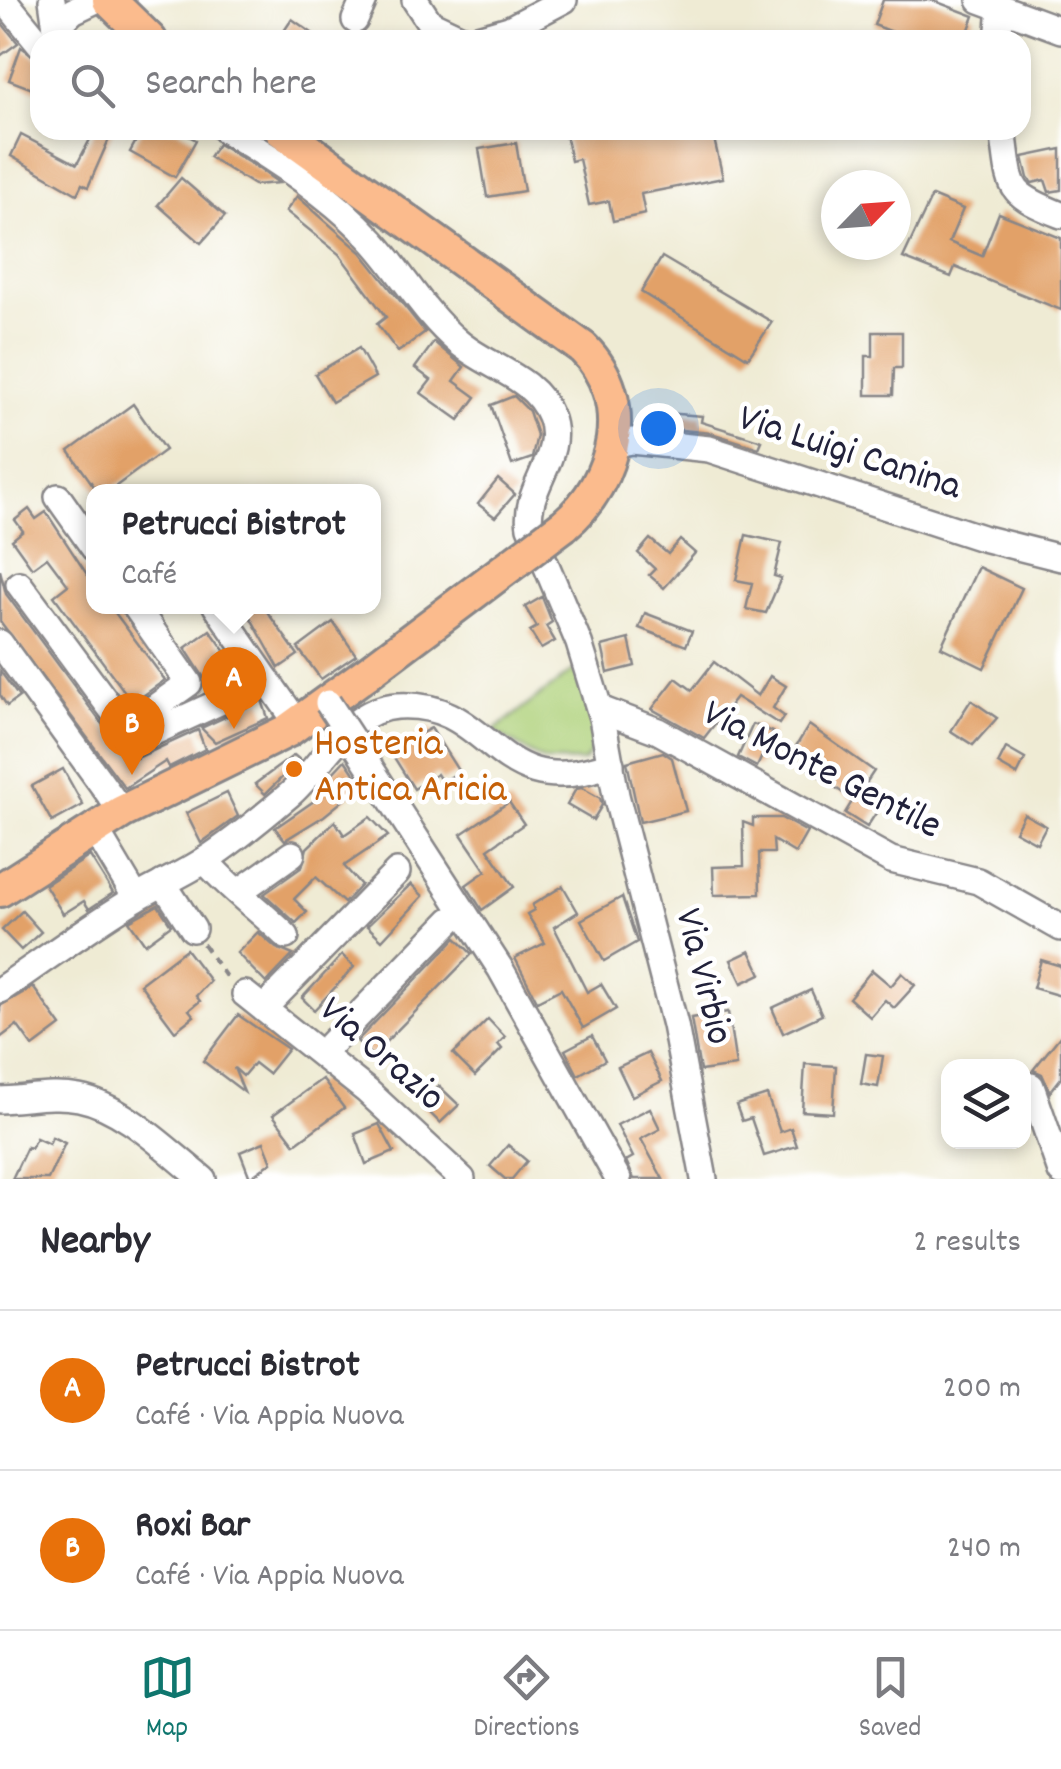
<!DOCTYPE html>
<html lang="en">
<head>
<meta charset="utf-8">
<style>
	body { margin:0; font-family:Dekko,sans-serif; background:#f7f7f7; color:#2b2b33 }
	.controls { position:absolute; right:30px; bottom:30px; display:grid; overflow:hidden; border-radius:20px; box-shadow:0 5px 15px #0003 }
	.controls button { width:90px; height:90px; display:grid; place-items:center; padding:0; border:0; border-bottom:2px solid #e1e1e2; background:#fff; color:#2b2b33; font:50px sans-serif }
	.compass { position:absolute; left:821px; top:170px; width:90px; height:90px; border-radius:50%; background:#fff; box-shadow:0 5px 15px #0003; rotate:65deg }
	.you { position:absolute; left:658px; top:428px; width:35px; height:35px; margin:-25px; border:8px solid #fff; border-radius:50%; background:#1a73e8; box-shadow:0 0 0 15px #1a73e833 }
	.badge { display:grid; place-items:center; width:65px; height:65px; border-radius:50%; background:#0f766e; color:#fff; font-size:32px; font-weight:700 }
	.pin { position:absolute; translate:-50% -82px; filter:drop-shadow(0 2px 5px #0008) }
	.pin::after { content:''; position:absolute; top:52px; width:35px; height:30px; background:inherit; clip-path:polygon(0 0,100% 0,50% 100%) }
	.popup { position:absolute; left:86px; top:484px; width:295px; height:130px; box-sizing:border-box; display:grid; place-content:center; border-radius:20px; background:#fff; filter:drop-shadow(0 2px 8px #0005); font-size:32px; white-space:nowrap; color:#7c7c81 }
	.popup b { font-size:38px; color:#2b2b33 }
	.popup::after { content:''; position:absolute; left:50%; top:100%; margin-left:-20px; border:20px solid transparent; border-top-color:#fff }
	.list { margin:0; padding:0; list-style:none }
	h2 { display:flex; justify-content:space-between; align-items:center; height:130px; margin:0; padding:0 40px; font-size:42px }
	h2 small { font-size:32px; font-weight:400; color:#7c7c81 }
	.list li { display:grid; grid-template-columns:65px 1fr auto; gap:30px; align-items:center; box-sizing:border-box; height:160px; padding:0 40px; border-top:2px solid #e1e1e2 }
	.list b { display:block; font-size:38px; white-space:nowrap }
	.list p { margin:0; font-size:32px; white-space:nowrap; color:#7c7c81 }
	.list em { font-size:32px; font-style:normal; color:#7c7c81 }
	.icon { flex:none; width:55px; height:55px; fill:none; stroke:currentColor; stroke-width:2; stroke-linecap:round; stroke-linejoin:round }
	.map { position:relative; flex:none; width:1061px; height:1179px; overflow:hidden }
	.search { position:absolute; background:#fff; box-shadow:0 5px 15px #0003; left:30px; right:30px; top:30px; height:110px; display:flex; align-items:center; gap:25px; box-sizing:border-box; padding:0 35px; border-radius:30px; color:#7c7c81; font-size:38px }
	.sheet { height:450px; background:#fff }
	nav { display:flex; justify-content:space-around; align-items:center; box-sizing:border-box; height:140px; border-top:2px solid #e1e1e2; background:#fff; font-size:28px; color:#7c7c81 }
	nav a { display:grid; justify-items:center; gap:5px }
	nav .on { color:#0f766e }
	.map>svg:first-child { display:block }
	.green { fill:#add078; stroke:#68795a; stroke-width:2.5 }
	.building { fill:#e2a167 }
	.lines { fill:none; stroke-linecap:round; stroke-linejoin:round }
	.minor-casing { stroke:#888688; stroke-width:30 }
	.major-casing { stroke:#888688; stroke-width:38 }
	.path { stroke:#888688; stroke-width:4; stroke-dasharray:8 8; stroke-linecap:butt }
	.minor { stroke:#fff; stroke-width:25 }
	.major { stroke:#fbbb8d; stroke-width:32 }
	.minor-bridge-casing { stroke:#888688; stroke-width:30; stroke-linecap:butt }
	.major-bridge-casing { stroke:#888688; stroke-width:38; stroke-linecap:butt }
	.minor-bridge { stroke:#fff; stroke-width:25 }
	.major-bridge { stroke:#fbbb8d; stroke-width:32 }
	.food-dot { fill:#e8710a; stroke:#fff; stroke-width:4 }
	.labels { text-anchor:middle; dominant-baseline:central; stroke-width:9; stroke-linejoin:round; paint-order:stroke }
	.street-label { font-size:40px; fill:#22223b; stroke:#fff }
	.food-label { font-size:40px; fill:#c56008; stroke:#fff; text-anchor:start }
</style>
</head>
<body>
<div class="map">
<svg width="1061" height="1179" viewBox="0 0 1061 1179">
	<rect width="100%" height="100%" fill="#fff"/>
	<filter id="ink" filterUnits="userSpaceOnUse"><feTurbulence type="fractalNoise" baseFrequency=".01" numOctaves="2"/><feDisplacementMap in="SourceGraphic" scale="20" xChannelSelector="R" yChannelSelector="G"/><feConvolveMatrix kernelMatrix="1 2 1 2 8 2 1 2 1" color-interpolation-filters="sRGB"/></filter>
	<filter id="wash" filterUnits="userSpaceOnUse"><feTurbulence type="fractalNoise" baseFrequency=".0048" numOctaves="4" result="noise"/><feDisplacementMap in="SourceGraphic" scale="40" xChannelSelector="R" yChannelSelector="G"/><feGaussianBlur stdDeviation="2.25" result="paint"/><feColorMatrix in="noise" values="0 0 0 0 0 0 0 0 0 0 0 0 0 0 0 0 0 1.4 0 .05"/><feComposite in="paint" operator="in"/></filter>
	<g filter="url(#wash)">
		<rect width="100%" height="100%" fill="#efebd4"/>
		<!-- green -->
		<path class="green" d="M578,667C586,692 608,740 583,762L544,761L493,731Z"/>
		<g id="blocks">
			<!-- building -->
			<g class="building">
				<path d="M883,0H932L974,16L965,40H914L874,25Z"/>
				<path d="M292,19L322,40H278Z"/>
				<path d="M0,21L18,43L0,56Z"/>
				<path d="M21,47L40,60V92L9,80Z"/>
				<path d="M95,130H113L88,187L82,184L77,194L11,156L21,135L77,164Z"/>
				<path d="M142,130H178L196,140L175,177L130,152Z"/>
				<path d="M564,130H712L723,178L641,194L645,214L613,221L609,201L589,205L579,159L571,161Z"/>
				<path d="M516,143L524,191L487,197L479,149Z"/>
				<path d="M218,144L256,167L279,183L254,185L209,157Z"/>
				<path d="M1061,149V190L1049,192L1045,180L1032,183L1028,178L1023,157Z"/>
				<path d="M181,178L225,216L201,243L158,205Z"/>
				<path d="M297,196L361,252L425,332L398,352L377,324L386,317L339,254L286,211Z"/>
				<path d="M932,196L963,209L949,242L982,256L999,213L1061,238V310L955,267L951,277L903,258Z"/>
				<path d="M662,257L772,322L748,358L641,292Z"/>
				<path d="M873,332H902V368H894L893,395H866V356H873Z"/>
				<path d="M434,342L464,367L454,381L476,397L459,420L421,393L431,380L415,368Z"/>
				<path d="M359,348L375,377L332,402L315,374Z"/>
				<path d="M514,396L529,411L537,435L532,458L512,465L491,405Z"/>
				<path d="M133,404L165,450L108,492H98L69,451Z"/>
				<path d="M654,412L702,416L701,422L762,441L759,448L711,433L653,427Z"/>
				<path d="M498,479L515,494L495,517L478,504Z"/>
				<path d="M29,509L36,519L46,512L94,585V606H110L165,680L133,703L54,596L68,585L47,557L32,568L12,540L23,531L15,520Z"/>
				<path d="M746,535L782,543L774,576L781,578L766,613L746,609L752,583L736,580Z"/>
				<path d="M650,539L668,554L680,540L695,553L664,588L649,575L655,569L638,553Z"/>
				<path d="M978,567L1022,588L984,668L941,647Z"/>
				<path d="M0,570L6,594L122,751L137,758L198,730L205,749L169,767L166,761L125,788L0,621Z"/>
				<path d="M542,597L552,622L546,626L555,641L541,649L530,631L537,627L525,607Z"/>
				<path d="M244,606H263L298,655L279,668Z"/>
				<path d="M645,613L692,631L686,646L639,628Z"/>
				<path d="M333,622L356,655L321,679L298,648Z"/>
				<path d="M210,630L231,659L218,668L223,673L208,684L185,648Z"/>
				<path d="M629,639L635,666L608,673L602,646Z"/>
				<path d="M714,662L758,696L770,676L786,686L773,708L784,716L779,724L736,697L704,738L652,709L676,678L692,690Z"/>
				<path d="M0,671L19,697L7,706L0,695Z"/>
				<path d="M262,700L268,718L215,742L201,728Z"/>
				<path d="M971,700L997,718L973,745L951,731Z"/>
				<path d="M753,724L773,732L757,767L738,757Z"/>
				<path d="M809,725L874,771L866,783L887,796L867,827L845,813L853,800L790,756Z"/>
				<path d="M431,728L459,772L442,782L437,774L414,789L390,751Z"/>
				<path d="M1006,748L1025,759L1017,775L998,764Z"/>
				<path d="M663,752L672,758L686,811L640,822L627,762Z"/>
				<path d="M294,755L300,760L265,794L255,784Z"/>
				<path d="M345,760L362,785L324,816L285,840L275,828L321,796L316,791Z"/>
				<path d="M63,769L83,805L52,822L32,786Z"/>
				<path d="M582,788L600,798L602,805L593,820L567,805L576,789Z"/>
				<path d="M227,793L238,816L201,843L186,813Z"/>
				<path d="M509,802L524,824L488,849L514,887L482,910L466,885L486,871L461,834Z"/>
				<path d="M1024,814L1046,826L1037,843L1015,831Z"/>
				<path d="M370,817L388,836L344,866L361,885L344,903L316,877L294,899L307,912L296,923L264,894L302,867L307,848L335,821L344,835Z"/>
				<path d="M753,818H781L807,832L795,853L773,840L774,853H759L760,894L714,895L713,867L744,866L743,822L753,826Z"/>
				<path d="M90,856L113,893L89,909L84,901L63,914L45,885Z"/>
				<path d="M411,884L423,896L382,940L367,926Z"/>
				<path d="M563,886L578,912L554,927L587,992L601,984L616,1009L583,1028L561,989L537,1001L515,958L545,943L527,914L534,910L532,905Z"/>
				<path d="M622,897L637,942L604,961L581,920Z"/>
				<path d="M158,905L171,925L145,944L129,921Z"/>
				<path d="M22,911L41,932L21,950L2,930Z"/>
				<path d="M258,932L276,948L293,955L266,983L237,953Z"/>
				<path d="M456,938L472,954L372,1056L357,1041Z"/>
				<path d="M186,949L210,981L196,996L200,1001L189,1010L194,1016L175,1031L140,984Z"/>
				<path d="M750,951L761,974L742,983L731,960Z"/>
				<path d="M342,955L354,967L314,1010L302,998Z"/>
				<path d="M1041,960L1061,966V996L1033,988Z"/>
				<path d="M872,970L891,986L902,973L915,985L894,1008L885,1000L870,1017L849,998Z"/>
				<path d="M33,987L61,1026L33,1047L17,1025L0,1038V1006Z"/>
				<path d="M811,990L822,1015L783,1033L772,1008Z"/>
				<path d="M728,1012L736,1066L700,1071L691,1018Z"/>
				<path d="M238,1015L288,1049L268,1074L254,1063L243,1076L234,1068L244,1092L203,1061Z"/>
				<path d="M488,1019L505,1037L498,1044L502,1049L475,1076L453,1054Z"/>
				<path d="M1061,1035V1078L1050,1092L1042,1074L1033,1070Z"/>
				<path d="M592,1036L605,1060L578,1075L565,1050Z"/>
				<path d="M648,1053L662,1081L632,1096L618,1067Z"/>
				<path d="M866,1054L883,1056L878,1087L861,1084Z"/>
				<path d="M805,1064L836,1066L833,1113L802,1111Z"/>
				<path d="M322,1079L344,1108L295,1144L273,1115Z"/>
				<path d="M439,1086L459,1105L440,1123L421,1104Z"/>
				<path d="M767,1095L780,1132L791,1128L797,1146L764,1156L751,1118L742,1121L736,1105Z"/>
				<path d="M650,1108L660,1129L641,1139L663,1179H634L626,1161L633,1157L617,1125Z"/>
				<path d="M379,1124L394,1152L366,1164L355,1134Z"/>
				<path d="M52,1137L65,1143L48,1179H12L27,1147L31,1148L36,1138L49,1144Z"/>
				<path d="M264,1142L272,1162L250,1178L240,1152Z"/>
				<path d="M508,1145L527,1161L512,1179H505L490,1166Z"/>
			</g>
		</g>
	</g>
	<g filter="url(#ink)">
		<use href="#blocks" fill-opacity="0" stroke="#888688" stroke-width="2.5"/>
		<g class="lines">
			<defs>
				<g id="minor">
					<path d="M4,0L40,44"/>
					<path d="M52,0L56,28L73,11L96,0"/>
					<path d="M415,0L430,23L466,40"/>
					<path d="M980,0L1061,30"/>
					<path d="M355,20L364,0"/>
					<path d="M471,40L509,29L564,0"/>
					<path d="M998,40L1001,8"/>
					<path d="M225,130C277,160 332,196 373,241C402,273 423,312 457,341C487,368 534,375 550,416C566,456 523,488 530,527L579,643L602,718L616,795L675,1025L704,1179"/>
					<path d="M1003,130C1012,188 1003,192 1061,215"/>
					<path d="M611,445L632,441L709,449L982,538L1061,558"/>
					<path d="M58,497L94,548"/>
					<path d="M19,584L135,741L267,680L298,724"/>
					<path d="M216,606L267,680"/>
					<path d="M0,643L122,812"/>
					<path d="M600,709L658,731L891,860L978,881L1061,928"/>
					<path d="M126,728L189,683L135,606"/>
					<path d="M353,741L500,968L618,1179"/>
					<path d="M95,829L136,898"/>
					<path d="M205,860C229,889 259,909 286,936"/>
					<path d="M163,883L193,929"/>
					<path d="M240,891L292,854"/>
					<path d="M0,990C46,959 91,925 138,897C160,884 184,874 205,860C234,841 263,817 289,795C323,766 347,709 397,706C497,700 490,807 611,764"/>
					<path d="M245,994L367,1091L462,1179"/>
					<path d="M265,1007L397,872"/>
					<path d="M322,1053L451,920"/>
					<path d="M1031,1086L1061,1172"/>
					<path d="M0,1100C26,1099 53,1093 79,1098C125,1107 167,1151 203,1179"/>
				</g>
				<g id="major">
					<path d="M109,0L150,40"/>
					<path d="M281,130L583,348C635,400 617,481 564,525"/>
					<path d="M0,890L122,812L287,731L367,673"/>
				</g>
			</defs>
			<!-- minor casing -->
			<use href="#minor" class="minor-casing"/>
			<!-- major casing -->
			<use href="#major" class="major-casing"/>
			<!-- path -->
			<path class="path" d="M203,944L229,981"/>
			<!-- minor -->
			<use href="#minor" class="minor"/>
			<!-- major -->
			<use href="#major" class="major"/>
			<defs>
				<path id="minor-bridge" d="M328,703L353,741"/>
				<path id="major-bridge" d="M367,673L564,525"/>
			</defs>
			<!-- minor-bridge casing -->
			<use href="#minor-bridge" class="minor-bridge-casing"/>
			<!-- major-bridge casing -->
			<use href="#major-bridge" class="major-bridge-casing"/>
			<!-- minor-bridge -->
			<use href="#minor-bridge" class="minor-bridge"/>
			<!-- major-bridge -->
			<use href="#major-bridge" class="major-bridge"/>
		</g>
	</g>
	<!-- markers -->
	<circle class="food-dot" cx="294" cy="769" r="10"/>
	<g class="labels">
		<!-- street labels -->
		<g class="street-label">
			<text transform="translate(849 455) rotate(18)">Via Luigi Canina</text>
			<text transform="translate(821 772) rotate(27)">Via Monte Gentile</text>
			<text transform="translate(701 977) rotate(76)">Via Virbio</text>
			<text transform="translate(380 1056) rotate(41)">Via Orazio</text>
		</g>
		<!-- food labels -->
		<g class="food-label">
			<text x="314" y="746">Hosteria<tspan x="314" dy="46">Antica Aricia</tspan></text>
		</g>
	</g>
</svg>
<div class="controls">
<button><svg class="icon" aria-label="layers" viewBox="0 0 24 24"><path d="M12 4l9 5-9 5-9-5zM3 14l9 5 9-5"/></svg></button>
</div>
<svg class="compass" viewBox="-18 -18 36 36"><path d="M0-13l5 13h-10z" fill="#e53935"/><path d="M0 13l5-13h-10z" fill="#7c7c81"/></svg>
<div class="you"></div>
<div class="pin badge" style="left:234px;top:729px;background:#e8710a">A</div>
<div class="popup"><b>Petrucci Bistrot</b>Café</div>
<div class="pin badge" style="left:132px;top:775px;background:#e8710a">B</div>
<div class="search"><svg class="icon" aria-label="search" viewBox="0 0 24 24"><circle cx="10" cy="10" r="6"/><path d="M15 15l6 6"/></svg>Search here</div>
</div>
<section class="sheet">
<h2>Nearby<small>2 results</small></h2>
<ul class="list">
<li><span class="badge" style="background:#e8710a">A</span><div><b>Petrucci Bistrot</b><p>Café · Via Appia Nuova</p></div><em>200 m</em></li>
<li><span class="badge" style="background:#e8710a">B</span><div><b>Roxi Bar</b><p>Café · Via Appia Nuova</p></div><em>240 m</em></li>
</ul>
</section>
<nav>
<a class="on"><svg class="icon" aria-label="map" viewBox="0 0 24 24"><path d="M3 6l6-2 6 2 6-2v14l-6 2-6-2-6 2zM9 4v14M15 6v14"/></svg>Map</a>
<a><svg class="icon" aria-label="directions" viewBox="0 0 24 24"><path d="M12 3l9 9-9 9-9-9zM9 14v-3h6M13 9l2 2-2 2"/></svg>Directions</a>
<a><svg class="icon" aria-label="saved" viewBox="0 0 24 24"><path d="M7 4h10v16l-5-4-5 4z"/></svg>Saved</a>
</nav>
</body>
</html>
